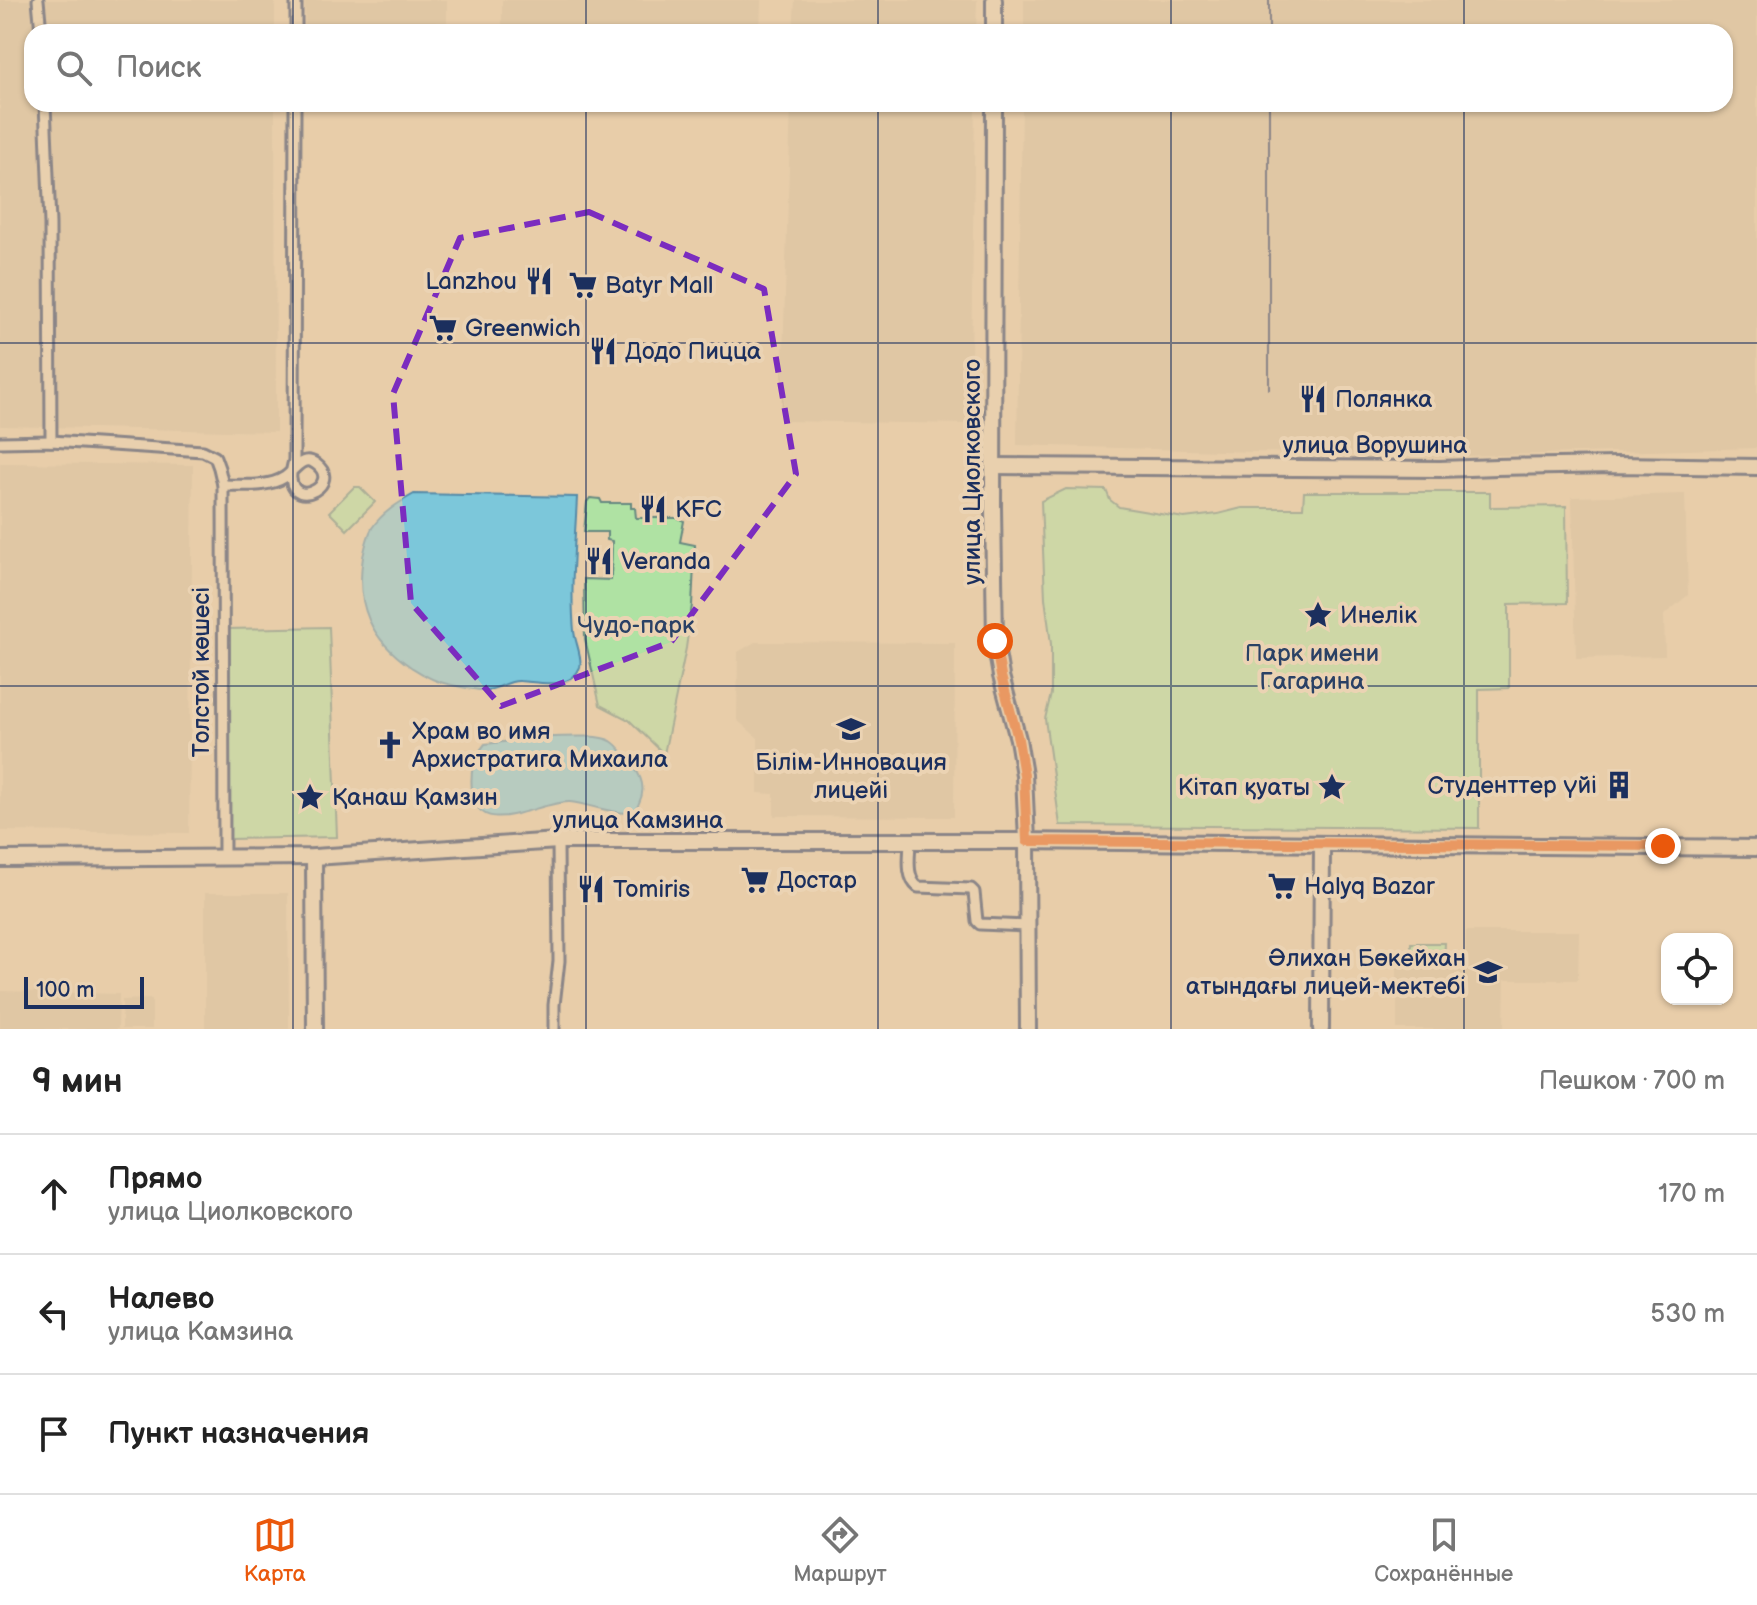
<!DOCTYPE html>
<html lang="ru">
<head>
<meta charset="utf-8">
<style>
	body { margin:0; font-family:"Balsamiq Sans",sans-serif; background:#f6f6f6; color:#222 }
	.controls { position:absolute; right:24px; bottom:24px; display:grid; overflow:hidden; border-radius:16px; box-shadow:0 2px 6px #0004 }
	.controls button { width:72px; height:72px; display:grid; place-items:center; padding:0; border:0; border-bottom:2px solid #e0e0e0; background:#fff; color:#222; font:40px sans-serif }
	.scale { position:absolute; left:24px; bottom:20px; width:120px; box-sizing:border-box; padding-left:8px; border:4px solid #1b2f5e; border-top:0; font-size:22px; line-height:28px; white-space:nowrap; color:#1b2f5e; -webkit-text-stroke:6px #ebd3b3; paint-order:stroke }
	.stop { position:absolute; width:24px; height:24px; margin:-18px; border:6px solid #ea580c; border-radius:50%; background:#fff }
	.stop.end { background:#ea580c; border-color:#fff; box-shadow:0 2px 8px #0008 }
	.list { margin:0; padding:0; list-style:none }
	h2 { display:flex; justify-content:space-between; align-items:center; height:104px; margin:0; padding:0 32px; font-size:34px }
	h2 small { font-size:26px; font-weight:400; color:#767676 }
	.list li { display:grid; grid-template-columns:52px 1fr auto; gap:24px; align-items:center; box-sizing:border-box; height:120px; padding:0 32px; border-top:2px solid #e0e0e0 }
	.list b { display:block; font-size:30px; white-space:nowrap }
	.list p { margin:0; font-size:26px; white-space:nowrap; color:#767676 }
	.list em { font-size:26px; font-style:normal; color:#767676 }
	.icon { flex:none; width:44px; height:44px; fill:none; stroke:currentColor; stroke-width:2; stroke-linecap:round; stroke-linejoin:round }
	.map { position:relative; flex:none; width:1757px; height:1029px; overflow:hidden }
	.search { position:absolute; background:#fff; box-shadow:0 2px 6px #0004; left:24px; right:24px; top:24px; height:88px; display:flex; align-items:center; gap:20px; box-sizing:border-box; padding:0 28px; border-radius:24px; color:#767676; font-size:30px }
	.sheet { height:464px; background:#fff }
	nav { display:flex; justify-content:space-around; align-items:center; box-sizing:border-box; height:112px; border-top:2px solid #e0e0e0; background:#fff; font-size:22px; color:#767676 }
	nav a { display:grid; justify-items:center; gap:4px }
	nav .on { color:#ea580c }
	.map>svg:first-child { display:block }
	.built { fill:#d7be9e }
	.green { fill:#afe2a3; stroke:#658880; stroke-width:2 }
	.water { fill:#7bc7da; stroke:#558aa8; stroke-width:2 }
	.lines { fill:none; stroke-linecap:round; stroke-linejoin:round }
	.street-casing { stroke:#1b2f5e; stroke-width:15 }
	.secondary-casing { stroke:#1b2f5e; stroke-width:20 }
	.street { stroke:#ebd3b3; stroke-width:9 }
	.secondary { stroke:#ebd3b3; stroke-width:14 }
	.rail { stroke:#1b2f5e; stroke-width:2 }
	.route { stroke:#ea580c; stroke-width:10 }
	.marked { fill:none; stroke:#7b2cbf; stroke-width:6; stroke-dasharray:16 10; stroke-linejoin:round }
	.grid { fill:none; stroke:#1b2f5e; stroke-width:2; stroke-opacity:0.55 }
	.labels { text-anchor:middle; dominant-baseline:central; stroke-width:8; stroke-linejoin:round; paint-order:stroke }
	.poi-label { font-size:24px; fill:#1b2f5e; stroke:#ebd3b3; text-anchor:start }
	.street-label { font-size:24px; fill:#1b2f5e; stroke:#ebd3b3 }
	.park-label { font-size:24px; fill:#2a4165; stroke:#ebd3b3 }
</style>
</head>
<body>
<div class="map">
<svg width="1757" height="1029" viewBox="0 0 1757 1029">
	<rect width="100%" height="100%" fill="#e8cda9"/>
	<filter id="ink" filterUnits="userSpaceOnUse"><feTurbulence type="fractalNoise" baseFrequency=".0125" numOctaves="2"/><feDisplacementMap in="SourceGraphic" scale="16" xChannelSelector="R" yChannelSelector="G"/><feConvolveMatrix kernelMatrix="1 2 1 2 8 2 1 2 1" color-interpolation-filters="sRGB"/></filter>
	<g filter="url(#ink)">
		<!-- built -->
		<g class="built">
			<path d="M0,0H275V32H32V104H275L276,432L0,426Z"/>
			<path d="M305,0H447V22L305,25Z"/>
			<path d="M502,0H761L760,32H502Z"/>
			<path d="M795,0H977L976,32H793Z"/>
			<path d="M1024,0H1757V448L1429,457L1017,445L1022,104H1725V32H1024Z"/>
			<path d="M791,104H975L970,424L781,421Z"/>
			<path d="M0,463L193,465L189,833L0,831Z"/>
			<path d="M1685,494L1688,595L1664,615L1665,656L1576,658L1572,497Z"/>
			<path d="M755,642L955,643L954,817L774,816V794L758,793V738L737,720L738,652Z"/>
			<path d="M205,893H288L289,1029H205Z"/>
			<path d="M1466,931H1579L1578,980H1505L1504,1029H1397V964H1465Z"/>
			<path d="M0,991L119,994L118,1029H0Z"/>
			<path d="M152,999V1029H122V1000Z"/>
		</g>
		<!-- green -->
		<g class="green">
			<path d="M354,487H360L375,502L347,530L329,512Z"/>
			<path d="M1066,489L1106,490L1110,500L1119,507L1184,518L1218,514L1242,508H1303L1304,492H1490V507L1566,506L1567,603L1509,604V688L1479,689V828L1060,825L1045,719L1051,694V644L1045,598L1041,501Z"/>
			<path d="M590,498L600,499L602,503H631V508H635L636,518H678L684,521L680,542L695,545L692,605L686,648L664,754L629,720L600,705L585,639L584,579L611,580L612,541L607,540V532H584L587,502Z"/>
			<path d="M329,627L337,837L230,839L227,629Z"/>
			<path d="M1411,943H1445L1444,963L1411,962Z"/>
		</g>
		<!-- water -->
		<g class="water">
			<path d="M414,494L577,497C575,542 570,587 574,631C575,642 583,658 580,667C571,691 539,682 520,681C508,680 498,690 485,690C478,691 445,684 437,681C428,678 419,672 411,667C371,640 355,605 363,557C365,548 367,537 372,528C382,513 398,503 414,494Z"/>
			<path d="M550,737C566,737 597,734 611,741C616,744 621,750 624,754C636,769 649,783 639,803C637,808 636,810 631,812C618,816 586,803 570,802C540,800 477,843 472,790C470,772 473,758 485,744Z"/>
		</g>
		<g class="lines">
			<defs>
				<g id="street">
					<path d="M38,0L41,32"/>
					<path d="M296,32V0"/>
					<path d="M45,104L50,224L51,441"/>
					<path d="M0,442L51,441L203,451L215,457L219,468L223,485L224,859"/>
					<path d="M223,485C242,485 268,488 285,477C295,470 302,454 316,464C342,483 295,510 291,479C290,473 293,466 294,460L295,104"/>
					<path d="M910,840C910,855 905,877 918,887L971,889L974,892L977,921L980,924L1028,926"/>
					<path d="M554,1029V1005L559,961L558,841"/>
				</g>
				<g id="secondary">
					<path d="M994,0V32"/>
					<path d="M994,104L993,508L995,641L1001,676L1018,739L1024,775L1027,841L1028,1029"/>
					<path d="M993,466L1440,469L1497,467L1616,465L1757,467"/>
					<path d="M314,857L315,1029"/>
					<path d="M0,859L314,857L558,841H1014L1757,848"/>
					<path d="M1321,1029L1322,844"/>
				</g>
			</defs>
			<!-- street casing -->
			<use href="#street" class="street-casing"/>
			<!-- secondary casing -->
			<use href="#secondary" class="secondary-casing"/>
			<!-- street -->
			<use href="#street" class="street"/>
			<!-- secondary -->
			<use href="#secondary" class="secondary"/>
			<!-- rail -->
			<g class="rail">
				<path d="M1269,0V32"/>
				<path d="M1269,104V389"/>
			</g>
		</g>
	</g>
	<g class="lines" filter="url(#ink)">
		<!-- route -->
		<path class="route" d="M995,641L1001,676L1018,739L1024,775L1027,841L1663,846"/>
	</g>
	<!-- marked area -->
	<path d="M0 0H1757V1029H0ZM589,212L764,289L796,474L671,642L501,706L411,603L393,394L460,238Z" fill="#e8cda9" fill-opacity=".55" fill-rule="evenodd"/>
	<path class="marked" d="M589,212L764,289L796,474L671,642L501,706L411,603L393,394L460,238Z"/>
	<!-- grid -->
	<path class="grid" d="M293,0V32M586,0V32M878,0V32M1171,0V32M1464,0V32M293,104V1029M586,104V1029M878,104V1029M1171,104V1029M1464,104V1029M0,343H1757M0,686H1757"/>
	<!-- icons -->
	<defs>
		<symbol id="restaurant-bare" viewBox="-9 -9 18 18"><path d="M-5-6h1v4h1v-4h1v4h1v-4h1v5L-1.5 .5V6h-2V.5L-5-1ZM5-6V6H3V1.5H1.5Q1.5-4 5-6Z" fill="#1b2f5e" stroke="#ebd3b3" stroke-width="2.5" paint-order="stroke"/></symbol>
		<symbol id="supermarket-bare" viewBox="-9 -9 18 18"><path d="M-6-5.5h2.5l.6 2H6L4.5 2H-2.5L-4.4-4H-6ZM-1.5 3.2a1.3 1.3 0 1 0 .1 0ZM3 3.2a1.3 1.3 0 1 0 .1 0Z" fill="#1b2f5e" stroke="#ebd3b3" stroke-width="2.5" paint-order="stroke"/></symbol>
		<symbol id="sight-bare" viewBox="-9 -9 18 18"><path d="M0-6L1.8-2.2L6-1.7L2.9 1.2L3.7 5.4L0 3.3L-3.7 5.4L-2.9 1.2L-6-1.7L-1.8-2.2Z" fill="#1b2f5e" stroke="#ebd3b3" stroke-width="2.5" paint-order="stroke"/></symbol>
		<symbol id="school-bare" viewBox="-9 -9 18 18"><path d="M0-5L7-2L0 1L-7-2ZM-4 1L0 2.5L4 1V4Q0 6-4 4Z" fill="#1b2f5e" stroke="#ebd3b3" stroke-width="2.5" paint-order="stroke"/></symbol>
		<symbol id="church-bare" viewBox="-9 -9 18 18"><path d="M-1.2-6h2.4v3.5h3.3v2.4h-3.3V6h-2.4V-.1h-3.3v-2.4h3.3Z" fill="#1b2f5e" stroke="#ebd3b3" stroke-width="2.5" paint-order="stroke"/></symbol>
		<symbol id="building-bare" viewBox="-9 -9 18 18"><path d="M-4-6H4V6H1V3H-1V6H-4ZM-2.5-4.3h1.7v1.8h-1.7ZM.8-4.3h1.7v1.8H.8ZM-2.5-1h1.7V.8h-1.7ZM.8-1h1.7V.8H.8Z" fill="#1b2f5e" stroke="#ebd3b3" stroke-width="2.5" paint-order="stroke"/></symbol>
	</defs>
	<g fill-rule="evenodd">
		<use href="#restaurant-bare" x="519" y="261" width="40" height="40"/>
		<use href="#supermarket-bare" x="563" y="265" width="40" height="40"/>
		<use href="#supermarket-bare" x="423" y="308" width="40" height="40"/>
		<use href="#restaurant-bare" x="583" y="331" width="40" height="40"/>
		<use href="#restaurant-bare" x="1293" y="379" width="40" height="40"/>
		<use href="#restaurant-bare" x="633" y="489" width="40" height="40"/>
		<use href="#restaurant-bare" x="579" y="541" width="40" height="40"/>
		<use href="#sight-bare" x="1298" y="595" width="40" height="40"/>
		<use href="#school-bare" x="831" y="709" width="40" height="40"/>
		<use href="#church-bare" x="370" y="725" width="40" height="40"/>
		<use href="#building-bare" x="1599" y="765" width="40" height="40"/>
		<use href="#sight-bare" x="1312" y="767" width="40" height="40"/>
		<use href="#sight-bare" x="290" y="777" width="40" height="40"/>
		<use href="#supermarket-bare" x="735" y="860" width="40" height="40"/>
		<use href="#supermarket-bare" x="1262" y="866" width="40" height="40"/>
		<use href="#restaurant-bare" x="571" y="869" width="40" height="40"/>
		<use href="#school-bare" x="1468" y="952" width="40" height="40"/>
	</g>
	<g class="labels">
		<!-- poi labels -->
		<g class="poi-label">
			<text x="517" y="281" text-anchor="end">Lanzhou</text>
			<text x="605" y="285">Batyr Mall</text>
			<text x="465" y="328">Greenwich</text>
			<text x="625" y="351">Додо Пицца</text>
			<text x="1335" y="399">Полянка</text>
			<text x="675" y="509">KFC</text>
			<text x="621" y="561">Veranda</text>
			<text x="1340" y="615">Инелік</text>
			<text x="412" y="731">Храм во имя<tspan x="412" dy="28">Архистратига Михаила</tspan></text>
			<text x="851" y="762" text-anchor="middle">Білім-Инновация<tspan x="851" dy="28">лицейі</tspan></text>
			<text x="1597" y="785" text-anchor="end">Студенттер үйі</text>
			<text x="1310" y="787" text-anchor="end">Кітап қуаты</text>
			<text x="332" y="797">Қанаш Қамзин</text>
			<text x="777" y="880">Достар</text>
			<text x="1304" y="886">Halyq Bazar</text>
			<text x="613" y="889">Tomiris</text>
			<text x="1466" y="958" text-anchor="end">Әлихан Бөкейхан<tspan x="1466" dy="28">атындағы лицей-мектебі</tspan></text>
		</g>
		<!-- street labels -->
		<g class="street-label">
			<text x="1375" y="445">улица Ворушина</text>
			<text transform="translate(972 472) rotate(-90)">улица Циолковского</text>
			<text transform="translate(201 672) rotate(-90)">Толстой көшесі</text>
			<text x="638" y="820">улица Камзина</text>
		</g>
		<!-- park labels -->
		<g class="park-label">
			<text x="636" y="625">Чудо-парк</text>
			<text x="1312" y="653">Парк имени<tspan x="1312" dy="28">Гагарина</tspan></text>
		</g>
	</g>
</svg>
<div class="controls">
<button><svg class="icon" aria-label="locate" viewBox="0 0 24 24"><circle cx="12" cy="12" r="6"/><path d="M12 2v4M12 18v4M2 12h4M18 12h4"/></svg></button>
</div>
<div class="scale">100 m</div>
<div class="stop" style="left:995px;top:641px"></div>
<div class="stop end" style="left:1663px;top:846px"></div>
<div class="search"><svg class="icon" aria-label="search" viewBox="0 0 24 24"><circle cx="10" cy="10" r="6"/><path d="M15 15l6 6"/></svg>Поиск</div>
</div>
<section class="sheet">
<h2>9 мин<small>Пешком · 700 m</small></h2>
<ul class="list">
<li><svg class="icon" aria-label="ahead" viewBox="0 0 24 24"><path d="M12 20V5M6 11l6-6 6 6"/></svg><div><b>Прямо</b><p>улица Циолковского</p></div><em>170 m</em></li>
<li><svg class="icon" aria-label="left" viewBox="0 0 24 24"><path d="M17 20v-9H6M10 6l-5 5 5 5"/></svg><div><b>Налево</b><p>улица Камзина</p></div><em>530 m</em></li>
<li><svg class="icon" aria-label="arrive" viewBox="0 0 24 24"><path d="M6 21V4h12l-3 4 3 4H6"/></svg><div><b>Пункт назначения</b></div></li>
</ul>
</section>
<nav>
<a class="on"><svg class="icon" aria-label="map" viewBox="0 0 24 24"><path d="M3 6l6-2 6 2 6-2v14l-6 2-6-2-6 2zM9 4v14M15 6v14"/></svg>Карта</a>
<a><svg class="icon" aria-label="directions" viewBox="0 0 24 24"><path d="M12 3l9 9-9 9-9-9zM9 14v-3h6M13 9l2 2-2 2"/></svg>Маршрут</a>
<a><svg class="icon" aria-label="saved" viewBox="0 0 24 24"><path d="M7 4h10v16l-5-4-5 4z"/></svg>Сохранённые</a>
</nav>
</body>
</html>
